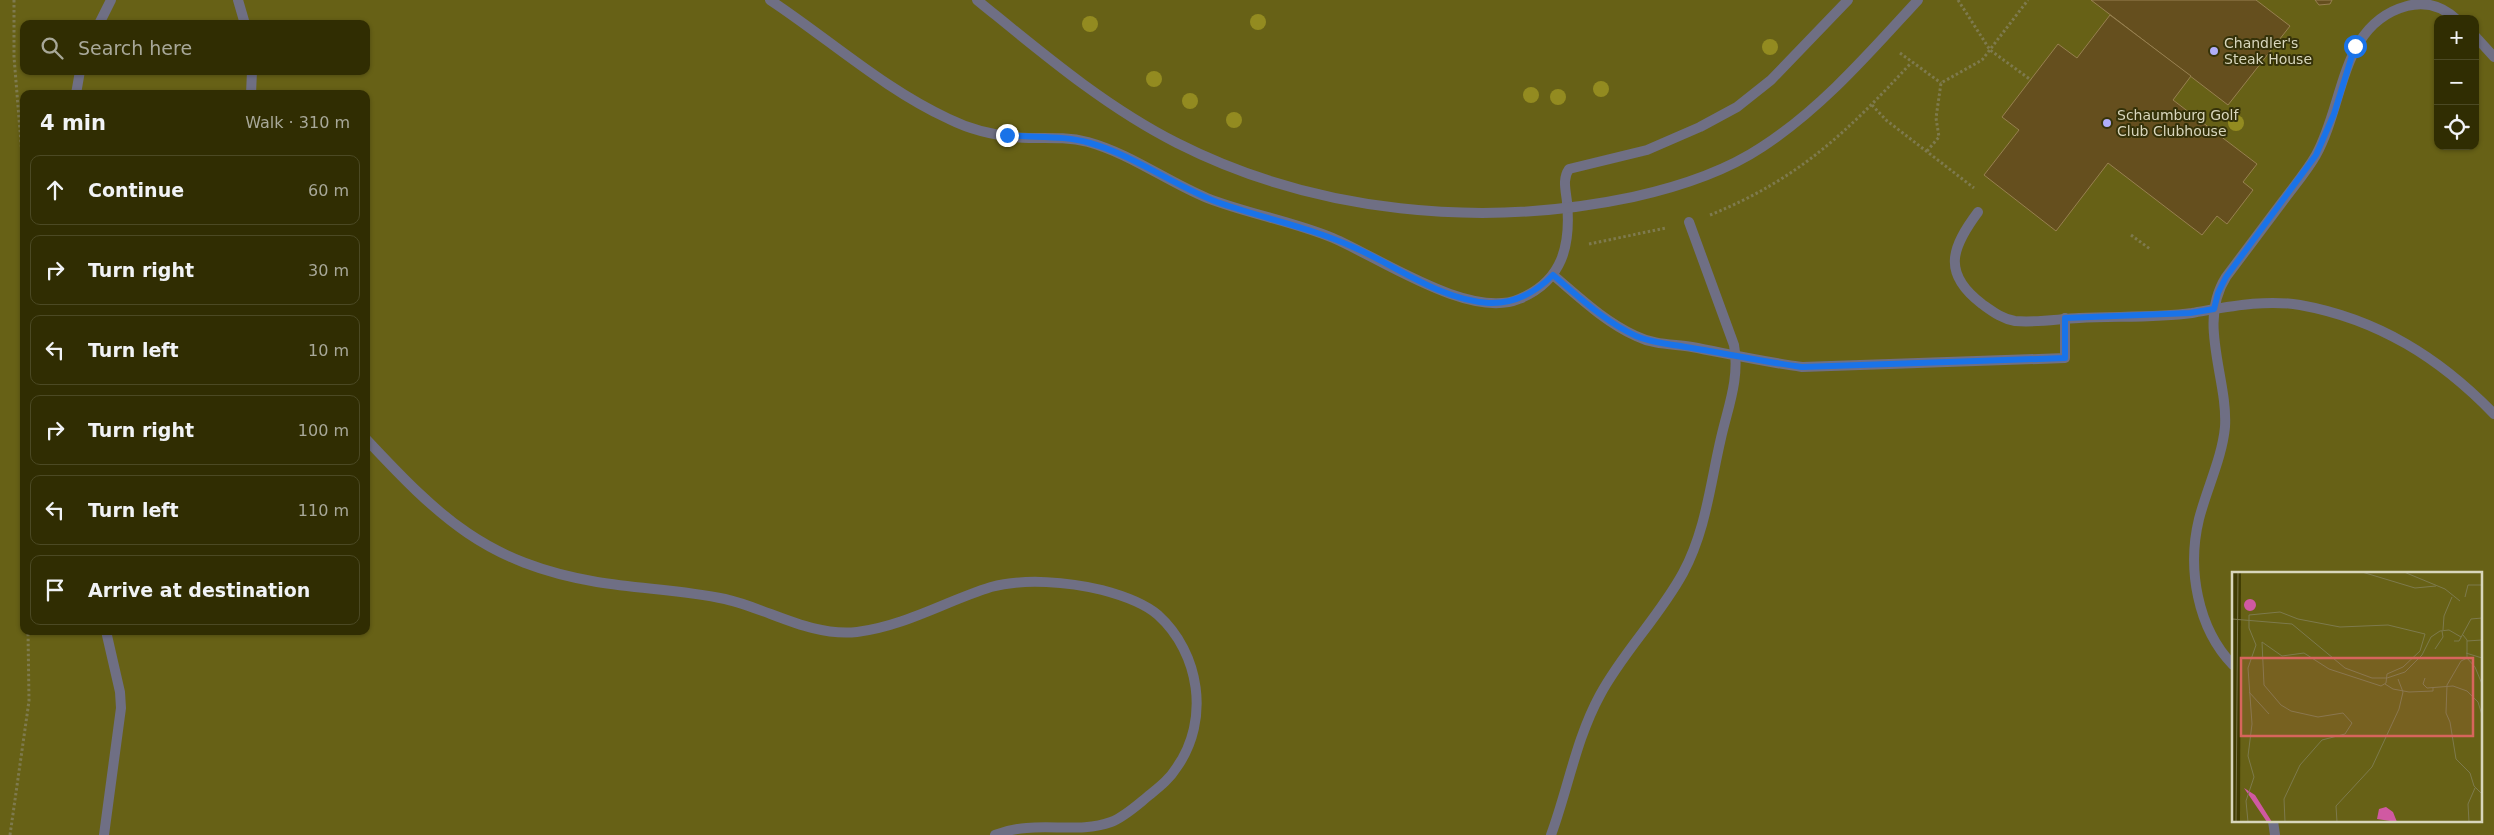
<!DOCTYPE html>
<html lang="en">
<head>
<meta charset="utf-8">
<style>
	body { margin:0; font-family:"DejaVu Sans",sans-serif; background:#38350c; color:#f1f3f6 }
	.controls { position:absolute; right:15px; top:15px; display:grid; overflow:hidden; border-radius:10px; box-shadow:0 1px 4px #0004 }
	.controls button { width:45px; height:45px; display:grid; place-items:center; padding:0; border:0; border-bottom:1px solid #4b4924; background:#302d02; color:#f1f3f6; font:25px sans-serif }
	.stop { position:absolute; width:15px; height:15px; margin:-11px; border:4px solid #1a73e8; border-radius:50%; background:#fff }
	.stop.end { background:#1a73e8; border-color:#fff; box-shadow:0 1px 5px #0008 }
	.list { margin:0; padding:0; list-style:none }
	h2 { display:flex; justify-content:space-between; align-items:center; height:65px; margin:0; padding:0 20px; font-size:21px }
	h2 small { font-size:16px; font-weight:400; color:#a8a899 }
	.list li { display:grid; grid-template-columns:32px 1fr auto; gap:15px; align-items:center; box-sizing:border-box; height:70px; margin:0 10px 10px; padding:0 10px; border:1px solid #4b4924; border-radius:10px }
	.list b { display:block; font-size:19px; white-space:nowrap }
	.list em { font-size:16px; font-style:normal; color:#a8a899 }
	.icon { flex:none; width:28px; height:28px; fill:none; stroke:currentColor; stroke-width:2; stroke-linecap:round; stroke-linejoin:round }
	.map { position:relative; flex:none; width:2494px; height:835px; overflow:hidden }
	.search { position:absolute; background:#302d02; box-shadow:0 1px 4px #0004; left:20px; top:20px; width:350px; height:55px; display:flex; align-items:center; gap:12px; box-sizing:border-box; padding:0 18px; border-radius:10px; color:#a8a899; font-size:19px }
	.panel { position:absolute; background:#302d02; box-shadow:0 1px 4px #0004; left:20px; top:90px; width:350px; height:545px; border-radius:10px }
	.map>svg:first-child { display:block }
	.green { fill:#676116; fill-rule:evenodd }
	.building { fill:#654f1e; stroke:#978050 }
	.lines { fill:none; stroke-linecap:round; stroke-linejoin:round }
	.path { stroke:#7e7a4e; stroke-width:3; stroke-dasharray:2.5 2.5; stroke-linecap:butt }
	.lane { stroke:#6f6f84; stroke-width:10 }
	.tree { fill:#938b20 }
	.route { stroke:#1a73e8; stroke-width:6 }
	.poi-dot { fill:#b0aefa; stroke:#353209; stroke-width:2 }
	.labels { text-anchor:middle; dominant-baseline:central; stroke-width:4; stroke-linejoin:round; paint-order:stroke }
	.poi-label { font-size:14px; fill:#d8d6bc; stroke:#353209; text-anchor:start }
	.inset-road { fill:none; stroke:#7d7a4d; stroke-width:1 }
	.view { fill:#d7655c; fill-opacity:0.15; stroke:#d7655c; stroke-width:2.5 }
	.inset-edge { fill:none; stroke:#d8d6bc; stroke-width:2.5 }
</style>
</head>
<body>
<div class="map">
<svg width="2494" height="835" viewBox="0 0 2494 835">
	<rect width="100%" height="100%" fill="#403c03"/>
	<!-- green -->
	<path class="green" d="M0,0H2494V835H0ZM2438,19H2475V146H2438ZM24,24H366V71H24ZM24,94H366V631H24ZM2233,574H2480V821H2233Z"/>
	<!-- building -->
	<g class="building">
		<path d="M2091,0H2256L2290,26L2228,105Z"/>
		<path d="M2315,0H2332L2330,4L2319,5Z"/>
		<path d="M2110,15L2191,76L2173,100L2257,164L2243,182L2253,190L2227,224L2217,216L2202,235L2108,163L2056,231L1984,175L2019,130L2002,117L2058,44L2077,58Z"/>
	</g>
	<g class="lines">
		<!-- path -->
		<g class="path">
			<path d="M14,0V57L24,179"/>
			<path d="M1958,0L1990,50L2031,80"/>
			<path d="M1900,53L1941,83"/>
			<path d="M1872,105L1886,120L1974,188"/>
			<path d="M1927,151L1939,137L1936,118L1941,83L1982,60L2028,0"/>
			<path d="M1710,215C1799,179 1847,132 1911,63"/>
			<path d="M2131,235L2150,249"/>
			<path d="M1589,244L1666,228"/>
			<path d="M10,835L29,701L28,631"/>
		</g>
		<!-- lane -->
		<g class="lane">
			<path d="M238,0L245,24"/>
			<path d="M770,0C829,39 884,89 949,119C973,131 1003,137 1029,138C1049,138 1068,137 1088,142C1131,154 1166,181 1207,198C1248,214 1292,221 1333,238C1380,258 1470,320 1519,299C1563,281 1571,245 1567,202C1566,191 1562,179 1569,169L1647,150L1700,127L1737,107L1771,80L1848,0"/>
			<path d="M977,0C1041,52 1104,106 1177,143C1315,213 1482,229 1633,197C1678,187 1723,173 1762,147C1822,108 1870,52 1918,0"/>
			<path d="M99,24L111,0"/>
			<path d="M2475,36L2494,57"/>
			<path d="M76,94L80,71"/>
			<path d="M251,94L252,71"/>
			<path d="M1978,212C1952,247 1941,273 1982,304C1992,311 2002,319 2015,321C2036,323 2058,319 2079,318C2116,316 2155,318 2192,313C2228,307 2264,299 2300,305C2378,319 2440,358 2494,414"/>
			<path d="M1553,275C1579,297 1605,322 1636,336C1654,345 1673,344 1692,347C1729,354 1765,362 1802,367L2065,358V318"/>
			<path d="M366,439C440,518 486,563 597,582C640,589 683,590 725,599C769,609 810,637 857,632C905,626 946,601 991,587C1024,578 1069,582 1102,590C1121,595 1143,602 1158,615C1200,653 1210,720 1177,767C1169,780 1158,788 1147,797C1136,806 1124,817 1111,822C1075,835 1035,819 995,835"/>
			<path d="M2233,665C2197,628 2187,568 2199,519C2207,488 2222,458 2225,427C2228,378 2197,323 2226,277C2245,252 2264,226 2283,201C2294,186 2307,171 2316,155C2345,103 2340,24 2407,6C2426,1 2442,6 2456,19"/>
			<path d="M2273,821L2275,835"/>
			<path d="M104,835L121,708L120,692L106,631"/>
			<path d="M1551,835C1568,789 1576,739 1600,695C1623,652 1659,617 1683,573C1706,530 1710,485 1721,438C1728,407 1740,378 1734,345L1689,222"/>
		</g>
	</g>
	<!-- trees -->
	<g class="tree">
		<circle cx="1258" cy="22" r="8"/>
		<circle cx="1090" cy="24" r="8"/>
		<circle cx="1770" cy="47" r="8"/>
		<circle cx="1154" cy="79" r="8"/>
		<circle cx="1601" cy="89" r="8"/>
		<circle cx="1531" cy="95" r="8"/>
		<circle cx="1558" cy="97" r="8"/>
		<circle cx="1190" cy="101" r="8"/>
		<circle cx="1234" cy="120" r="8"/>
		<circle cx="2236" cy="123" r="8"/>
	</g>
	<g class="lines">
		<!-- route -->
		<path class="route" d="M1007,135C1034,138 1063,135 1090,143C1135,156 1173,185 1217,202C1262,218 1309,227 1353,247C1397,266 1440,300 1489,303C1515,304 1535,293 1553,275C1579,297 1605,322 1636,336C1654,344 1673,344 1692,348C1729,354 1765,362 1802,367L2065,358V318L2190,313L2214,309L2218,293L2226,277L2316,155L2334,114L2355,46"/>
	</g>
	<!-- markers -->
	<g class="poi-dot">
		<circle cx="2214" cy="51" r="5"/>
		<circle cx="2107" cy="123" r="5"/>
	</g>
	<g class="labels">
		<!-- poi labels -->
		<g class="poi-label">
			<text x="2224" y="43">Chandler's<tspan x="2224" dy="16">Steak House</tspan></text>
			<text x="2117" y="115">Schaumburg Golf<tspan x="2117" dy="16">Club Clubhouse</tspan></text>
		</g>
	</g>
	<!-- overview -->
	<g transform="translate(2232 572)">
		<rect width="250" height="250" fill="#403c03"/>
		<path d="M9,0H250V250H8Z" fill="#676116"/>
		<path d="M12 33a6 6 0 1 1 12 0a6 6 0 1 1-12 0ZM12,216L23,223L40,250H35ZM154,235L161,240L165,250L145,247L147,237Z" fill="#d059a2"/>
		<path class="inset-road" d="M130,0L183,16L204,14M172,0L213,17L228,29M233,25L236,13H250M0,47L60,52L113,96L140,106H155L173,100L190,83L199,65L208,59L217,58L229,65M211,58L212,44L220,25M231,63L235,68V86L243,95L250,112M222,69H227L239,47L250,46M235,69L250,68M203,77L211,65L210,59M234,81L250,86M235,86L229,89L215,113L214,141L218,150L224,187L238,201L242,214L250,222M193,106L191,112L195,116L221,114L235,119L246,130L250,143M153,112L161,117L177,120L201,119V116M17,120L37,142M4,250L6,0M16,250L14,229L22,205L16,184L20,152L16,96L24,73L17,56V43L48,40L66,47L108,55L156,53L193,62L188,79L171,95L155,102L154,111L149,114L97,97L72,81L50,84L30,70L32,113L49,133L59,139L86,145L111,141L120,151L113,162L90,168L68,193L52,227L53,250M105,250L104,234L140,195L167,137L171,120L166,107M237,250L236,232L243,216"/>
		<path class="view" d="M9,86H241V164H9Z"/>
		<rect width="250" height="250" class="inset-edge"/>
	</g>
</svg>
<div class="controls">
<button>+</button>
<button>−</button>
<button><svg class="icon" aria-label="locate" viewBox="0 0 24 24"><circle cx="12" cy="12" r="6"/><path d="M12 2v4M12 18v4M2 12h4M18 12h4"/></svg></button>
</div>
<div class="stop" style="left:2355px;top:46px"></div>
<div class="stop end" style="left:1007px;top:135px"></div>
<div class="search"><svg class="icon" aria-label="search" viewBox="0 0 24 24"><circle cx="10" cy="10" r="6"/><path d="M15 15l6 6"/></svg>Search here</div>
<section class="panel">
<h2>4 min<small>Walk · 310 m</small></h2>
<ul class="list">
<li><svg class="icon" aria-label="ahead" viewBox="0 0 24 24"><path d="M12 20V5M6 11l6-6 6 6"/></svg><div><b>Continue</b></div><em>60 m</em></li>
<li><svg class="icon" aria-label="right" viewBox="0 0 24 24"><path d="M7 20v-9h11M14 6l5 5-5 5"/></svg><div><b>Turn right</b></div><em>30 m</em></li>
<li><svg class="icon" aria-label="left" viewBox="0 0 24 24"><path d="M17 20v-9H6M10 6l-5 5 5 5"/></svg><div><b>Turn left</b></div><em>10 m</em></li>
<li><svg class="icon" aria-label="right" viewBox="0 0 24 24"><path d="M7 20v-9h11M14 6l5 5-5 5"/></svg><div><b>Turn right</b></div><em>100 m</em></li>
<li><svg class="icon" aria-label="left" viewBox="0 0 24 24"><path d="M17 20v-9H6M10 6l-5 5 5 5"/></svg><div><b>Turn left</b></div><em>110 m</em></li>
<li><svg class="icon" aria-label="arrive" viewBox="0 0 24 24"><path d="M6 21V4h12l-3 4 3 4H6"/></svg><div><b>Arrive at destination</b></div></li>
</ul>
</section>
</div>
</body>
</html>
